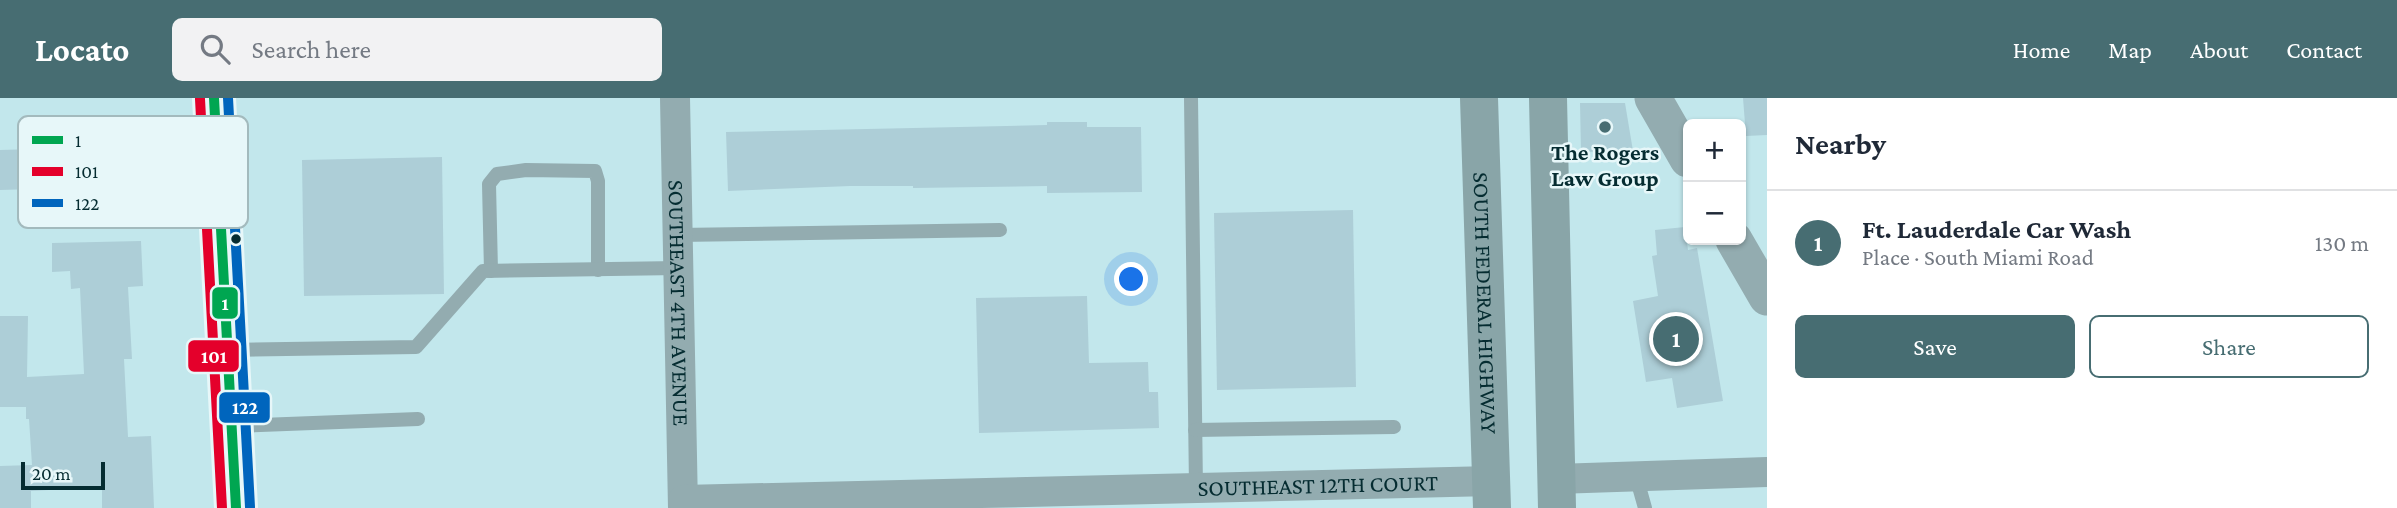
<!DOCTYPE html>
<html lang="en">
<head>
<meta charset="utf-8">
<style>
	body { margin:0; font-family:"Crimson Pro",serif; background:#f2f2f3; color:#1f2937 }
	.controls { position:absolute; right:21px; top:21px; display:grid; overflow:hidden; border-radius:10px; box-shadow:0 2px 5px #0004 }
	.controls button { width:63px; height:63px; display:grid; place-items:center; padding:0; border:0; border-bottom:2px solid #e0e1e3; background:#fff; color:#1f2937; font:35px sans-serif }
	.scale { position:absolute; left:21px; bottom:18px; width:84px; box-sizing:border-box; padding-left:7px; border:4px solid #052c31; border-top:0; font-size:19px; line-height:24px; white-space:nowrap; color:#052c31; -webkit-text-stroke:5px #e7f7f9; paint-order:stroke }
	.you { position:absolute; left:1132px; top:182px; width:24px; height:24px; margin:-18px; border:5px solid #fff; border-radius:50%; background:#1a73e8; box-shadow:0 0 0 10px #1a73e833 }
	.badge { display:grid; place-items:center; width:46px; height:46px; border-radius:50%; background:#476d72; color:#fff; font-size:23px; font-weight:700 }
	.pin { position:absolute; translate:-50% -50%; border:4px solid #fff; box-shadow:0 2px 7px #0006 }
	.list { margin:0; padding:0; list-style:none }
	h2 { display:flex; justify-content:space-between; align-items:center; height:91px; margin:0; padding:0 28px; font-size:30px }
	h2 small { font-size:23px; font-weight:400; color:#747a83 }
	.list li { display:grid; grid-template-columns:46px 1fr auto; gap:21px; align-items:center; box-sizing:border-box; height:105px; padding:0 28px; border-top:2px solid #e0e1e3 }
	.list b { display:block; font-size:26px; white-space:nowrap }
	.list p { margin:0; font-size:23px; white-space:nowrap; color:#747a83 }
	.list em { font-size:23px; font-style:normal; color:#747a83 }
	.actions { display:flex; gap:14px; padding:21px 28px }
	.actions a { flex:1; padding:16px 0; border:2px solid #476d72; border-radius:10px; text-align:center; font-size:24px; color:#476d72 }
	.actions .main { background:#476d72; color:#fff }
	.icon { flex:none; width:38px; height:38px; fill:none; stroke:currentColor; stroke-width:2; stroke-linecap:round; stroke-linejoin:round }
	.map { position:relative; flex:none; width:1767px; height:410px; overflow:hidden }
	header { display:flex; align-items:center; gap:42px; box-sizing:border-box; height:98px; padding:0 35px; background:#476d72; color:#fff }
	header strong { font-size:33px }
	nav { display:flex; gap:38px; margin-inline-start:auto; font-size:24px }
	.search { width:490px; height:63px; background:#f2f2f3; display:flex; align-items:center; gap:18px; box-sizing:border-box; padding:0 24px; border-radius:10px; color:#747a83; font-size:26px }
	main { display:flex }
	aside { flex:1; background:#fff }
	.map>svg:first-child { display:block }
	.building { fill:#adced7 }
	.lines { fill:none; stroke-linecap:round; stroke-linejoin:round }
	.service { stroke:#93acb0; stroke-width:14 }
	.minor { stroke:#93acb0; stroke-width:30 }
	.tertiary { stroke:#93acb0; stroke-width:37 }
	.secondary { stroke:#8cabae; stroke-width:38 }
	.primary { stroke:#89a5a8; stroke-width:38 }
	.bus-1-casing { stroke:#e7f7f9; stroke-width:16 }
	.bus-2-casing { stroke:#e7f7f9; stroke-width:16 }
	.bus-3-casing { stroke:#e7f7f9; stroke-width:16 }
	.bus-1 { stroke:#00a651; stroke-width:10 }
	.bus-2 { stroke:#e4002b; stroke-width:10 }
	.bus-3 { stroke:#0065bd; stroke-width:10 }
	.poi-dot { fill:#476d72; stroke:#e7f7f9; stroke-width:2.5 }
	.bus-dot { fill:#052c31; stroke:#e7f7f9; stroke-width:2.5 }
	.labels { text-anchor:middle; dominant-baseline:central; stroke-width:5; stroke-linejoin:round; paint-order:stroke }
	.poi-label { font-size:23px; font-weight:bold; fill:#052c31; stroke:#e7f7f9 }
	.street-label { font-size:23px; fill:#052c31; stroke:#e7f7f9 }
	.key { fill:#e7f7f9; stroke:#a3babd; stroke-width:2 }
	.key-label { font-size:19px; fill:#052c31 }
	.line-badge { stroke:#e7f7f9; stroke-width:2.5 }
	.badge-label { font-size:19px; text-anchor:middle; font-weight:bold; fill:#fff }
</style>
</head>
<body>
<header>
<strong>Locato</strong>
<div class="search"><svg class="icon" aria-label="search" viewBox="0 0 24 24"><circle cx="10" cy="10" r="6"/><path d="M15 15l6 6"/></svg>Search here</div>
<nav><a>Home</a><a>Map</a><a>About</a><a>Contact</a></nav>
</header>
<main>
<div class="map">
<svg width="1767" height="410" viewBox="0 0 1767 410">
	<rect width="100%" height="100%" fill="#c2e7ec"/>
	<!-- building -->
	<g class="building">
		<path d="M1743,0H1767V37L1746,38Z"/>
		<path d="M1580,5H1625L1633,53L1581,54Z"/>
		<path d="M1047,24H1087V29H1141L1142,94L1047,95V88L913,90V88H850L728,93L726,34L1047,27Z"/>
		<path d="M170,40L172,78L95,80V85H70V104H35V91L0,92V52L35,51V47L128,48V42Z"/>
		<path d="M442,59L444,196L304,198L302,62Z"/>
		<path d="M1353,112L1356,289L1217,292L1214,115Z"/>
		<path d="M1685,129L1688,152L1697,150L1723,303L1677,310L1672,280L1646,284L1633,203L1658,198L1652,158L1657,157L1655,132Z"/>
		<path d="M141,143L143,188L128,189L132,261H124L128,339L151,338L154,410H102V389L31,393V410H0V368L32,367L29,321H26V309H0V218H28L27,279L84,276L80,190L71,191L70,173L52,174V145Z"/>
		<path d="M1087,198L1089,265L1148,264L1149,294H1158L1159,330L979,335L976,200Z"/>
	</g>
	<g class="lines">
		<!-- service -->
		<g class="service">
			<path d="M1191,0L1196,390"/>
			<path d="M678,137L1000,132"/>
			<path d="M491,173L489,86L497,76L526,72L595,73L598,83V172"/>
			<path d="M229,252L416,249L483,173L679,170"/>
			<path d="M233,328L418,321"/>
			<path d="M1195,332L1394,329"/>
			<path d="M1636,378L1645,410"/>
		</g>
		<!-- minor -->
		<g class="minor">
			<path id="s1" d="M675,0L683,410"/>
			<path d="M1556,381L1767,374"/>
			<path id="s2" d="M683,402L1492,383"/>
		</g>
		<!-- tertiary -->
		<g class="tertiary">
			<path d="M1653,0L1688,61"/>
			<path d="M1734,142L1767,199"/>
		</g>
		<!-- secondary -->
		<path class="secondary" d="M214,0L236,410"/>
		<!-- primary -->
		<g class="primary">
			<path id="s3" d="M1479,0L1492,410"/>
			<path d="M1548,0L1557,410"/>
		</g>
		<defs>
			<path id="bus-1" d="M214,0L236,410"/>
			<path id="bus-2" d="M200,1L222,410"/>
			<path id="bus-3" d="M228,0L250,409"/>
		</defs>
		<!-- bus-1 casing -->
		<use href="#bus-1" class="bus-1-casing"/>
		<!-- bus-2 casing -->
		<use href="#bus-2" class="bus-2-casing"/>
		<!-- bus-3 casing -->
		<use href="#bus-3" class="bus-3-casing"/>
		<!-- bus-1 -->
		<use href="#bus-1" class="bus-1"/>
		<!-- bus-2 -->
		<use href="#bus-2" class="bus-2"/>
		<!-- bus-3 -->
		<use href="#bus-3" class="bus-3"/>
	</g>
	<!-- markers -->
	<circle class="poi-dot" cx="1605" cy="29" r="7"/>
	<circle class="bus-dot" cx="236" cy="141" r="6"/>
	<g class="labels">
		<!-- poi labels -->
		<g class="poi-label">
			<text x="1605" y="54">The Rogers<tspan x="1605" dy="26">Law Group</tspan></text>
		</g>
		<!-- street labels -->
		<g class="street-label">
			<text stroke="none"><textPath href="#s1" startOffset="205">SOUTHEAST 4TH AVENUE</textPath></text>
			<text stroke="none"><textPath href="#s3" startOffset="205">SOUTH FEDERAL HIGHWAY</textPath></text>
			<text stroke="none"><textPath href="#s2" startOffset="635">SOUTHEAST 12TH COURT</textPath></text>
		</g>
	</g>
	<!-- legend -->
	<rect x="18" y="18" width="230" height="112" rx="10" class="key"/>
	<rect x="32" y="38" width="31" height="8" fill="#00a651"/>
	<rect x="32" y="69" width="31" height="9" fill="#e4002b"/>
	<rect x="32" y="101" width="31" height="8" fill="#0065bd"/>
	<g class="key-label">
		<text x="75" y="49">1</text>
		<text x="75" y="80">101</text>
		<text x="75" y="112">122</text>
	</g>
	<g class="line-badge">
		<rect x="211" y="188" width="28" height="34" rx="7" fill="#00a651"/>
		<rect x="187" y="241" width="53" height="34" rx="7" fill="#e4002b"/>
		<rect x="218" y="293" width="53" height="33" rx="7" fill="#0065bd"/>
	</g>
	<g class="badge-label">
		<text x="225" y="212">1</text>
		<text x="214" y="265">101</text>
		<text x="245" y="316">122</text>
	</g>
</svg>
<div class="controls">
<button>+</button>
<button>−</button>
</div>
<div class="scale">20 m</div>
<div class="you"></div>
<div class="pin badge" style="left:1676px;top:241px">1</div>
</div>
<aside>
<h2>Nearby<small></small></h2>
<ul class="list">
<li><span class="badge">1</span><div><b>Ft. Lauderdale Car Wash</b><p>Place · South Miami Road</p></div><em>130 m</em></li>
</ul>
<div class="actions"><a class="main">Save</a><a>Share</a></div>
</aside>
</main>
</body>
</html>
